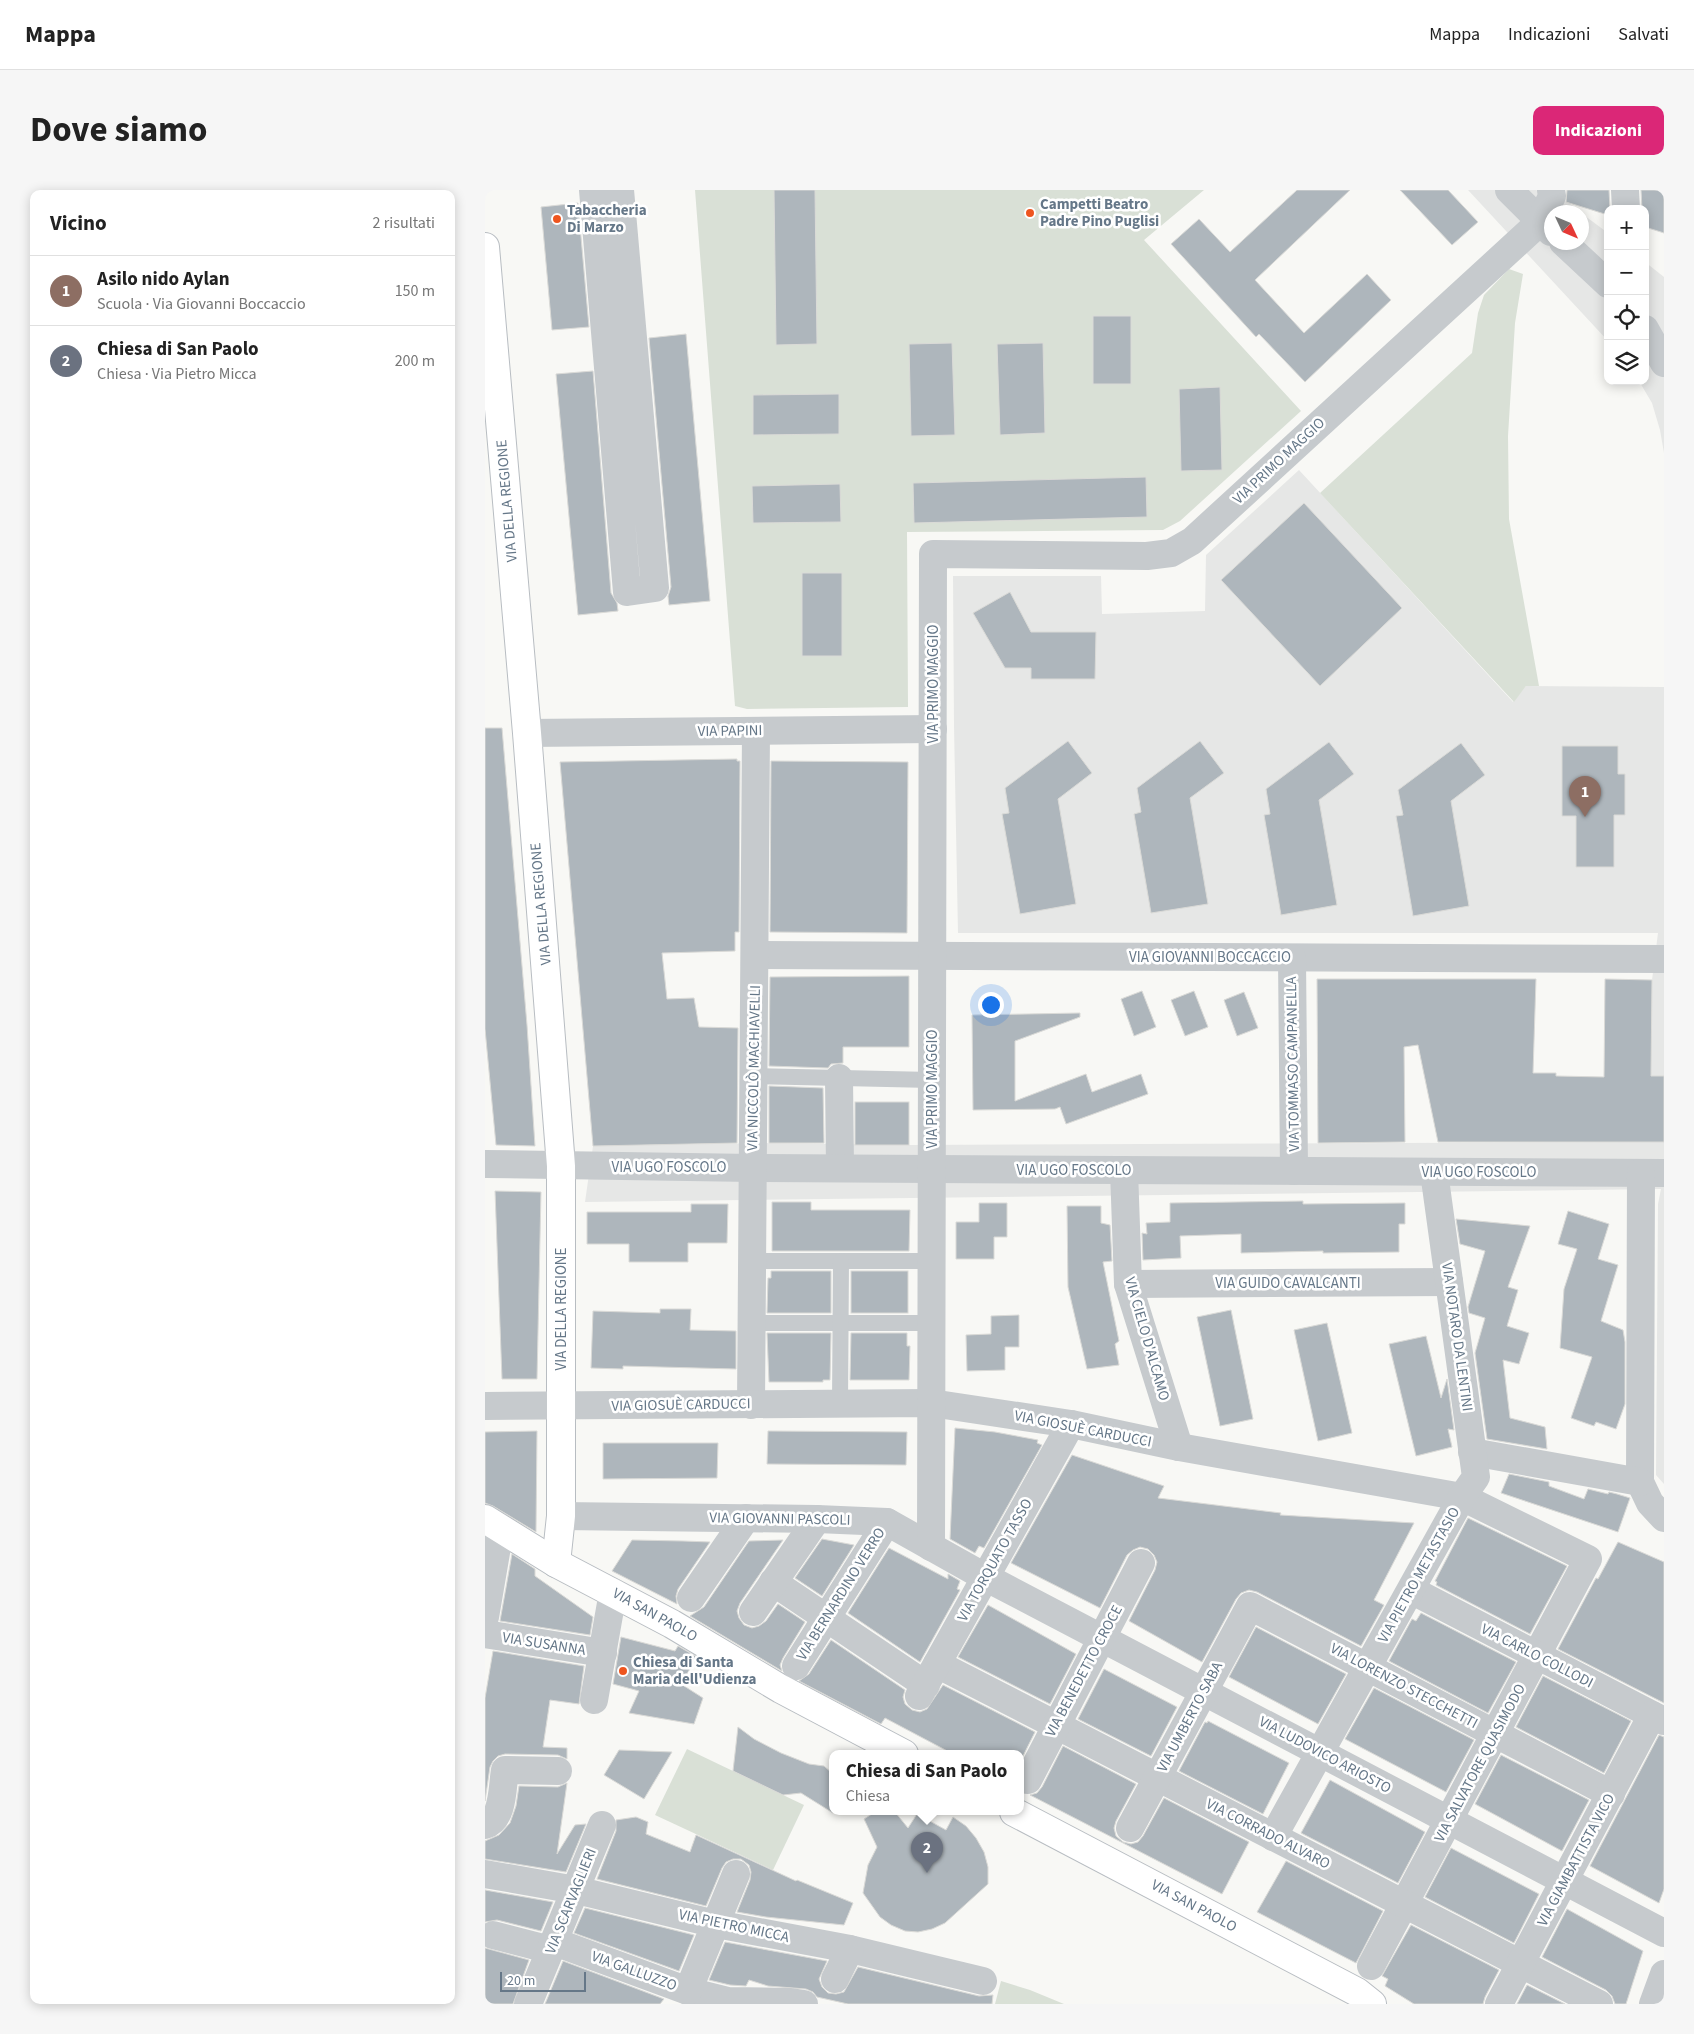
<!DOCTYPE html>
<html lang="it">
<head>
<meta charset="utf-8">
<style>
	body { margin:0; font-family:"Source Sans 3",sans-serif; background:#f6f6f6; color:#222 }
	.controls { position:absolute; right:15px; top:15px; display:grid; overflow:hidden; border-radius:10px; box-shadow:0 2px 12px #0003 }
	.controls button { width:45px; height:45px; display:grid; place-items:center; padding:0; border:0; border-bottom:1px solid #e0e0e0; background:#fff; color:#222; font:25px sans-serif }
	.compass { position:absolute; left:1059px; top:15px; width:45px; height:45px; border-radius:50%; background:#fff; box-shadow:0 2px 12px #0003; rotate:134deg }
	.scale { position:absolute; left:15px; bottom:12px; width:86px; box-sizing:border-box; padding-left:5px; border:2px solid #657788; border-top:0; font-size:14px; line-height:18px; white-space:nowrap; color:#657788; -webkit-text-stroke:4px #fff; paint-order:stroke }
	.you { position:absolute; left:505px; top:814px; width:18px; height:18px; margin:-12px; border:4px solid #fff; border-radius:50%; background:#1a73e8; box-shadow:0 0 0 8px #1a73e833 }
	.badge { display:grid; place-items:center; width:32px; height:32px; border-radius:50%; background:#db2777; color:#fff; font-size:16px; font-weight:700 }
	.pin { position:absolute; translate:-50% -41px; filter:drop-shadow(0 1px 2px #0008) }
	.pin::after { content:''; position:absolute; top:26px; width:18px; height:15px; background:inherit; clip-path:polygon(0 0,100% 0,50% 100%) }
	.popup { position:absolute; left:344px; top:1560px; width:195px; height:65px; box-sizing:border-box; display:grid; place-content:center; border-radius:10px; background:#fff; filter:drop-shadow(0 1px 4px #0005); font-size:16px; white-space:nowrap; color:#767676 }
	.popup b { font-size:19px; color:#222 }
	.popup::after { content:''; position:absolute; left:50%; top:100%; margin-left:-10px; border:10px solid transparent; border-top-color:#fff }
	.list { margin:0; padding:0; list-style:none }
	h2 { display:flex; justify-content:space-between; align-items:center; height:65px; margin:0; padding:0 20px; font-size:21px }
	h2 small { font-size:16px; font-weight:400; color:#767676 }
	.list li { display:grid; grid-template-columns:32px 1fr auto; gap:15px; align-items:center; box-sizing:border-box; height:70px; padding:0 20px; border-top:1px solid #e0e0e0 }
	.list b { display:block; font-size:19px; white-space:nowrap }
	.list p { margin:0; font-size:16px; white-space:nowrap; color:#767676 }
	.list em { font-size:16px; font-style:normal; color:#767676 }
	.icon { flex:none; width:28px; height:28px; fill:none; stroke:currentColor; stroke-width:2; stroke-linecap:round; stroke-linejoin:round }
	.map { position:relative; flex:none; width:1179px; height:1814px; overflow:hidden; border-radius:10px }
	header { display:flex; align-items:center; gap:30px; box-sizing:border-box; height:70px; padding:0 25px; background:#fff; border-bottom:1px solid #e0e0e0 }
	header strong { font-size:24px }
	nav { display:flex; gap:28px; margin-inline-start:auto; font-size:18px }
	.intro { display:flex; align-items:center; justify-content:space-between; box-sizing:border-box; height:120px; padding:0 30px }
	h1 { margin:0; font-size:35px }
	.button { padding:12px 22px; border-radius:10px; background:#db2777; color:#fff; font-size:18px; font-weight:700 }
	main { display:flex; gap:30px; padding:0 30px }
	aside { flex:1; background:#fff; border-radius:10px; box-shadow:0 2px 12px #0003 }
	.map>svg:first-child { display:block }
	.built { fill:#e6e7e6 }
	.green { fill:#d9e0d6 }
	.building { fill:#aeb6bc; stroke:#dadad7 }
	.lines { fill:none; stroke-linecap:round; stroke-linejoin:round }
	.secondary-casing { stroke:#b8bdc2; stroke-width:30 }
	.lane { stroke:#c6cacd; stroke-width:16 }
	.street { stroke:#c6cacd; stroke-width:28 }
	.secondary { stroke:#fff; stroke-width:28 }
	.poi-dot { fill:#ee551f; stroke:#fff; stroke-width:2 }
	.labels { text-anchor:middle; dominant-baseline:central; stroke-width:5; stroke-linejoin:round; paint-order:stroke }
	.poi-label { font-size:15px; font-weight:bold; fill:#657788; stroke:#fff; text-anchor:start }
	.street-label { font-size:15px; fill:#657788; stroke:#fff }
</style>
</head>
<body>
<header>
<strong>Mappa</strong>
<nav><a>Mappa</a><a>Indicazioni</a><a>Salvati</a></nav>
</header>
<div class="intro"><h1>Dove siamo</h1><a class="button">Indicazioni</a></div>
<main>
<aside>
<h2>Vicino<small>2 risultati</small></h2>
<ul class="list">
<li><span class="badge" style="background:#8d6e63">1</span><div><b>Asilo nido Aylan</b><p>Scuola · Via Giovanni Boccaccio</p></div><em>150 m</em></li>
<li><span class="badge" style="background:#6b7280">2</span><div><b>Chiesa di San Paolo</b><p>Chiesa · Via Pietro Micca</p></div><em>200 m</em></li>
</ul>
</aside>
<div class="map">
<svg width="1179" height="1814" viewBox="0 0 1179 1814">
	<rect width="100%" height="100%" fill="#f8f8f5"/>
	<!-- built -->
	<g class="built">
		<path d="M983,0H1051L1084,13L1096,22H1066V52H1096V23L1123,43V151Z"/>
		<path d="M1160,72L1179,87V263L1175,240L1167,213L1154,191H1160Z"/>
		<path d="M814,280L1028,512L1041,496L1179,497V886H1166L1167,790L1173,743H473L469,536L468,386H616L617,424L720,421L721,365Z"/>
		<path d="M1179,952V1294L1171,1285L1173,1014L1176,999L100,1012L108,956L285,953L424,955Z"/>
	</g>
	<!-- green -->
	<g class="green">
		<path d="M210,0H719L659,50L816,221L695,331L678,340L422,342L423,517L262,519L250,516Z"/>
		<path d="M1024,79L1038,84L1030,133L1023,246L1024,329L1054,496H1041L1029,512L835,303L987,163L993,123L999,105Z"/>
		<path d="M202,1559L319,1615L288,1680L170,1625Z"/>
		<path d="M516,1791L545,1800L579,1814H510Z"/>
	</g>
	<!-- building -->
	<g class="building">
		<path d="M289,0H330L332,154L291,155Z"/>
		<path d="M812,0H865L770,90L819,143L882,84L906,110L820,192L774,144L771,147L686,54L714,29L745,62Z"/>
		<path d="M915,0H963L993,32L967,55Z"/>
		<path d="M1082,0H1124L1125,19H1123V25L1081,12Z"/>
		<path d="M1156,0H1179V43L1160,37V19H1157Z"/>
		<path d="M93,13L104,137L67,140L56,17Z"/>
		<rect x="608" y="126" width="38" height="68"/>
		<path d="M201,144L225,411L184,415L183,406L186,397L164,148Z"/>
		<path d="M467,153L470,245L426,246L424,154Z"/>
		<path d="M558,153L560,243L515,245L512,154Z"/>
		<path d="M108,181L126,403L132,413L133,421L93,425L71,184Z"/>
		<path d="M735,197L737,280L696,281L694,199Z"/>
		<path d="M354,204V244L268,245V205Z"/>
		<path d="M661,287L662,327L429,333L428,293Z"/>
		<path d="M355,294L356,332L268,333L267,296Z"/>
		<path d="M819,313L917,418L835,496L736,390Z"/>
		<rect x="317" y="383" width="40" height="83"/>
		<path d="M525,402L546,442H611L610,489H546V478H520L488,423Z"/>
		<path d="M0,538H17L42,835L50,956L11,955L0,839Z"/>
		<path d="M583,551L607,583L573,609L591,714L535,724L517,624L524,623L520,598Z"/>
		<path d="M715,551L739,583L705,608L723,714L666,723L649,624L656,622L652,598Z"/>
		<path d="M844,552L869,584L834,610L852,715L796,725L779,625L785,624L781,599Z"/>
		<path d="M976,553L1000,585L966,611L984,716L928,726L911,626L918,625L913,600Z"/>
		<path d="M1077,556H1133V584H1140V625H1129V677H1091V626H1077Z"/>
		<path d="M252,569V571H255L254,742H250V761L177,763L182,809L209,808L214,837L253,838L252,953L108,956L75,572Z"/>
		<path d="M286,571L423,572L422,743L285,742Z"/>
		<path d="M424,786V857H358V873L346,874L343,878L284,876L285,787Z"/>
		<path d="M832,789H1051L1048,883H1071V886L1119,887L1120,789L1167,790L1166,886H1179V952H953L933,855L919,857L920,952L833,953Z"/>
		<path d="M657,801L671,837L649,846L636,809Z"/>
		<path d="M709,801L723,837L700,846L686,810Z"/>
		<path d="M759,802L773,838L752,846L739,810Z"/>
		<path d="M595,823V827L530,851V911L601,884L607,902L656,884L663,904L581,934L575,917L570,919L488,920L487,825Z"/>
		<path d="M284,896L338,898L339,953H284Z"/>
		<rect x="370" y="912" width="54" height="43"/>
		<path d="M10,1001L56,1002L52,1189H17Z"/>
		<path d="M818,1011V1014L920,1013V1034H914V1062L838,1063V1061L756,1063V1044L695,1046L696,1068L658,1070L657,1043L662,1044L661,1033L685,1032V1013Z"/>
		<path d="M287,1012H326V1020H425L424,1061H287Z"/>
		<path d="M494,1013H522V1047H509V1069H471V1032H494Z"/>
		<path d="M206,1014H243L242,1053H203V1072H144V1054H102V1022H206Z"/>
		<path d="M582,1016H616V1033L625,1035L627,1071L618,1072L634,1151L630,1154L634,1175L602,1179L583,1097Z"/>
		<path d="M1083,1021L1124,1034L1113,1069L1133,1075L1116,1131L1138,1140L1140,1152V1214L1131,1239L1111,1232L1109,1236L1086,1228L1107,1167L1075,1158L1079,1099L1092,1059L1073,1054Z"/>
		<path d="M971,1029L1045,1036L1023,1097L1033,1100L1022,1136L1044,1143L1034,1174L1018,1170L1025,1228L1060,1237L1062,1259L1002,1249L990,1163L1000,1128L984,1123L983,1117L1000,1061L975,1054Z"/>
		<path d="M286,1081H346V1123H282L283,1088H286Z"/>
		<rect x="366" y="1081" width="57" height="42"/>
		<path d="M175,1119H206L205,1140L251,1141V1179L138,1176V1179L106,1178L108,1121L175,1123Z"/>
		<path d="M746,1120L768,1229L735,1236L712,1127Z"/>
		<path d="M534,1125V1157H520V1180L482,1181L481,1145L506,1144V1126Z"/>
		<path d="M842,1133L867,1243L833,1251L809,1140Z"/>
		<path d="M282,1143H346L345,1190H338V1192H284Z"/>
		<path d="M366,1143H422V1156H425L424,1190H365Z"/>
		<path d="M941,1146L956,1208L962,1189L969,1240L963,1239L967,1257L931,1266L904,1154Z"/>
		<path d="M470,1238L510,1242L553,1250L552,1253L557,1255L499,1358L494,1356L490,1363L465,1349Z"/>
		<path d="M52,1241L51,1342L8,1316L0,1313V1242Z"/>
		<path d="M283,1241L422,1242L421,1275L282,1274Z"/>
		<path d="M118,1253H233L232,1288L118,1289Z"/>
		<path d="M587,1265L679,1296L673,1308L796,1323L795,1325L929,1333L889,1410L899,1415L876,1456L772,1402L764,1400L756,1403L751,1409L717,1472L644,1431L670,1380L672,1372L669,1365L663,1359L655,1357L648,1360L642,1365L615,1418L526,1373Z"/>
		<path d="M1024,1284L1064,1292V1296L1099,1309L1103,1299L1123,1304L1124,1302L1132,1304L1145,1308L1133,1342L1016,1303Z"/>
		<path d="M983,1328L1082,1376L1045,1444L951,1395L952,1392L950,1391Z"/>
		<path d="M337,1349L369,1355L337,1406L310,1388Z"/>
		<path d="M147,1350L198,1351L225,1352L193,1399L191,1406L192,1414L127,1381Z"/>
		<path d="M298,1350L255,1413L252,1421L254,1428L259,1435L267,1438L274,1436L281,1431L293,1414L320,1432L298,1468L295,1475L297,1481L205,1426L219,1417L264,1351Z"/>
		<path d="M1133,1352L1179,1372V1513L1073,1459L1111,1388L1113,1389Z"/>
		<path d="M404,1358L463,1389V1384L475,1391L472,1399L475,1400L435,1472L363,1423Z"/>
		<path d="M27,1364L50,1379V1386L108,1427L105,1445L15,1431Z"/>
		<path d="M503,1415L591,1464L565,1514L473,1467Z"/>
		<path d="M936,1423L1031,1472L1003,1523L904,1471L927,1429L931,1431Z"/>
		<path d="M771,1437L861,1484L833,1534L744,1487Z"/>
		<path d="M136,1447L190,1461L193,1456L212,1467L196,1494L218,1508L209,1534L144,1523L154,1501L128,1494Z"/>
		<path d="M346,1450L420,1500L418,1507L420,1514L427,1520L435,1522L442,1519L458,1495L550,1542L536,1570V1564H468L400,1528L396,1534L314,1491L324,1484Z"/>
		<path d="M8,1461L99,1476L94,1514L65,1510L58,1557L82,1558V1569L73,1565L20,1564L13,1566L8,1571L5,1577L0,1611V1508Z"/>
		<path d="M619,1479L692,1517L666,1566L593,1529Z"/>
		<path d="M1058,1486L1146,1531L1119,1583L1031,1537Z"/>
		<path d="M889,1498L989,1550L961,1602L860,1549Z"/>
		<path d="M723,1531L804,1573L778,1624L694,1581L720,1532L722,1533Z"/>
		<path d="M253,1537L269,1549L296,1563L324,1574L339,1576L348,1584V1623L316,1603L298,1605L248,1581Z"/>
		<path d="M1174,1545L1179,1547V1699L1174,1713L1105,1676Z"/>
		<path d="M578,1556L651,1594L631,1631L629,1638L631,1646L638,1652L646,1654L653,1652L658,1646L679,1608L764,1652L737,1704L545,1605L552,1603L557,1597Z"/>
		<path d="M134,1560L187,1562L159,1609L119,1585Z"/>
		<path d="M1016,1565L1104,1610L1077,1661L990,1614Z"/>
		<path d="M845,1590L940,1642L913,1693L816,1643Z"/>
		<path d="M82,1593L72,1664L90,1635L101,1634L81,1682L0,1669V1651L14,1645L25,1633L31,1616L34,1596L73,1597Z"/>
		<path d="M390,1622H410L423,1638L432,1624L461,1640L468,1627L481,1636L491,1648L499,1662L503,1677V1694L460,1733L447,1739L433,1742L420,1741L406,1735L395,1727L378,1703L383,1675L392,1657L379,1629Z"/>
		<path d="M151,1627L163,1632L161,1644L205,1662L211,1645L311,1691L312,1690L368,1713L359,1735L281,1727L252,1722L265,1690L266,1682L264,1675L256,1669H248L241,1672L237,1678L221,1716L112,1689L131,1641V1630Z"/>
		<path d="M966,1658L1054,1704L1029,1753L940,1707Z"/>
		<path d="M801,1671L898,1721L871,1773L772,1722Z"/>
		<path d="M0,1700L68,1712L56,1741L12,1730L0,1732Z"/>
		<path d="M100,1718L209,1745L194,1781L89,1743Z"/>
		<path d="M1082,1719L1158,1761L1141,1814H1130L1127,1806L1121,1800L1057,1767Z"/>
		<path d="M926,1735L1014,1780L1000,1807L998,1814H929L900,1796L903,1789L897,1786Z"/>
		<path d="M240,1752L342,1771L334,1789L337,1797L343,1803L351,1804L359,1802L373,1777L494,1806L508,1805L507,1814H363L332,1807L328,1802L321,1799L283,1796L264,1790L261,1796L245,1795L224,1790Z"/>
		<path d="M0,1758L44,1770L28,1814H0Z"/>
		<path d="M78,1771L179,1809L175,1814H60Z"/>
		<path d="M1042,1795L1080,1814H1032Z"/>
	</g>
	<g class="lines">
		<defs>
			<g id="secondary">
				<path d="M0,57L42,543L76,976V1326L71,1373"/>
				<path d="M0,1329L71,1373L187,1434L296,1499L419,1564"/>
				<path d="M529,1622L872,1802L887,1814"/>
			</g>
		</defs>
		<!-- secondary casing -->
		<use href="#secondary" class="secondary-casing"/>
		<!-- lane -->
		<g class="lane">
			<path d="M269,886L447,890"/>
			<path d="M267,1071H446"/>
			<path d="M267,1133H446"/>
			<path d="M355,1214L356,1071"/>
		</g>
		<!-- street -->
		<g class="street">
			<path d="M108,0L142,402L170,398L135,0"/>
			<path d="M1024,0L1066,42"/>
			<path d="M1140,0L1141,19"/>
			<path d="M1078,52L1123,94"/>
			<path d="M1160,139L1179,173"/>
			<path d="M42,543L448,539"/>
			<path d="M270,765L1179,769"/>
			<path d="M807,768L809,981"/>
			<path d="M354,888L355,978"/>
			<path d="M0,974L268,978L1179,983"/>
			<path d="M639,980L643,1094L694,1257"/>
			<path d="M1156,983L1155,1292L1165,1313L1179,1328"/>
			<path d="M643,1094L964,1092"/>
			<path d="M266,1215L271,541"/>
			<path d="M0,1216L446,1213L586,1234L694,1257L977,1307L1103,1369L886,1776"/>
			<path d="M987,1262L1155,1292"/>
			<path d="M76,1326L332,1329L402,1332L500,1387L1179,1743"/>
			<path d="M446,1357L448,364L662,366L686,363L707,351L1055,32L1067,6L1066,0"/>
			<path d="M288,1392L441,1495"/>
			<path d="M926,1400L1179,1531"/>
			<path d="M206,1408L261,1328"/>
			<path d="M268,1422L332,1329"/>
			<path d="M0,1427L15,1339"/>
			<path d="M0,1444L118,1463"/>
			<path d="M452,1474L1114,1814"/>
			<path d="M311,1476L402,1332"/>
			<path d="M434,1506L586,1234"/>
			<path d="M109,1510L128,1402"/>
			<path d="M543,1590L656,1373"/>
			<path d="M0,1635C19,1629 17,1597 20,1580L73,1581"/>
			<path d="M645,1638L765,1416L1126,1604"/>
			<path d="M788,1647L977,1307L991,1287L949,982"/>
			<path d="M0,1684L91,1700L231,1734L365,1759L498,1791"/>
			<path d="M8,1745L66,1760"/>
			<path d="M70,1752L203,1801L243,1811L306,1812L319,1814"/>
			<path d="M350,1789L365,1759"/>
			<path d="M203,1801L251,1684"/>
			<path d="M43,1814L117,1635"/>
			<path d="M1014,1814L1167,1525"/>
			<path d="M1168,1814L1179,1784"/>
		</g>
		<!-- secondary -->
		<use href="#secondary" class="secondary"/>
	</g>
	<!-- markers -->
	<g class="poi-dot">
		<circle cx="545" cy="23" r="5"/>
		<circle cx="72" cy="29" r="5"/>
		<circle cx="138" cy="1481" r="5"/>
	</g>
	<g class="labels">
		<!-- poi labels -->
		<g class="poi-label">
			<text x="555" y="14">Campetti Beatro<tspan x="555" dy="17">Padre Pino Puglisi</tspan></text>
			<text x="82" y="20">Tabaccheria<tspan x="82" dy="17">Di Marzo</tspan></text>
			<text x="148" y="1472">Chiesa di Santa<tspan x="148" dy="17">Maria dell'Udienza</tspan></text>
		</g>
		<!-- street labels -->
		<g class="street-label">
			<text transform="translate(794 271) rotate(-43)">VIA PRIMO MAGGIO</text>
			<text transform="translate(22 311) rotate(-95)">VIA DELLA REGIONE</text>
			<text transform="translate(448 494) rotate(-90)">VIA PRIMO MAGGIO</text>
			<text transform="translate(245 541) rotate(-1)">VIA PAPINI</text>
			<text transform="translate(56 714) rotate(-95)">VIA DELLA REGIONE</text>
			<text x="725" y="767">VIA GIOVANNI BOCCACCIO</text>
			<text transform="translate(808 874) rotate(-91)">VIA TOMMASO CAMPANELLA</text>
			<text transform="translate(269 878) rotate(-89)">VIA NICCOLÒ MACHIAVELLI</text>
			<text transform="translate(447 899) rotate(-90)">VIA PRIMO MAGGIO</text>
			<text x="184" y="977">VIA UGO FOSCOLO</text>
			<text x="589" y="980">VIA UGO FOSCOLO</text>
			<text x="994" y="982">VIA UGO FOSCOLO</text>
			<text x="803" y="1093">VIA GUIDO CAVALCANTI</text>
			<text transform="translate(76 1119) rotate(-90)">VIA DELLA REGIONE</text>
			<text transform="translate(972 1147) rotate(82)">VIA NOTARO DA LENTINI</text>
			<text transform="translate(662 1149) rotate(74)">VIA CIELO D'ALCAMO</text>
			<text transform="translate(196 1215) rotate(-1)">VIA GIOSUÈ CARDUCCI</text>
			<text transform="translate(598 1239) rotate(11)">VIA GIOSUÈ CARDUCCI</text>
			<text transform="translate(295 1329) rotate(1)">VIA GIOVANNI PASCOLI</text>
			<text transform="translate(510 1370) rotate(-61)">VIA TORQUATO TASSO</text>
			<text transform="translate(934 1385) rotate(-61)">VIA PIETRO METASTASIO</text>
			<text transform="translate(356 1404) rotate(-58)">VIA BERNARDINO VERRO</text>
			<text transform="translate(170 1425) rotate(29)">VIA SAN PAOLO</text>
			<text transform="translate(59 1454) rotate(9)">VIA SUSANNA</text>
			<text transform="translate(1052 1466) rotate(27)">VIA CARLO COLLODI</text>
			<text transform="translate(599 1481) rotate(-62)">VIA BENEDETTO CROCE</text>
			<text transform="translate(919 1496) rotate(28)">VIA LORENZO STECCHETTI</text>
			<text transform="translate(705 1527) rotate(-62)">VIA UMBERTO SABA</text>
			<text transform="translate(840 1565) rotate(28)">VIA LUDOVICO ARIOSTO</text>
			<text transform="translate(995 1573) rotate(-62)">VIA SALVATORE QUASIMODO</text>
			<text transform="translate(783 1644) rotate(27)">VIA CORRADO ALVARO</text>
			<text transform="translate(1091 1670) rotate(-62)">VIA GIAMBATTISTA VICO</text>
			<text transform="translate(86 1711) rotate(-68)">VIA SCARVAGLIERI</text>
			<text transform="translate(709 1716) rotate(28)">VIA SAN PAOLO</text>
			<text transform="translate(249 1736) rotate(12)">VIA PIETRO MICCA</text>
			<text transform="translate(149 1781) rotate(20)">VIA GALLUZZO</text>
		</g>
	</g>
</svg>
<div class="controls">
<button>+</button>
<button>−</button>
<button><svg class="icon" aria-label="locate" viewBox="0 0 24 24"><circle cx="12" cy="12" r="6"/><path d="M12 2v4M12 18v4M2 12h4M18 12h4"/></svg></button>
<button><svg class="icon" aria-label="layers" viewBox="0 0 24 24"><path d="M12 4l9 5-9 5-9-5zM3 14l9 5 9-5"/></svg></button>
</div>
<svg class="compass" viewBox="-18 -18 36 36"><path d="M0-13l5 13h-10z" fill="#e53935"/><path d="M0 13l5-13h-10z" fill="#767676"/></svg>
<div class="scale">20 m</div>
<div class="you"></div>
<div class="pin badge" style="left:1100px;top:627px;background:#8d6e63">1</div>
<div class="pin badge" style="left:442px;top:1683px;background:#6b7280">2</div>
<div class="popup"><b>Chiesa di San Paolo</b>Chiesa</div>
</div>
</main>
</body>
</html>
